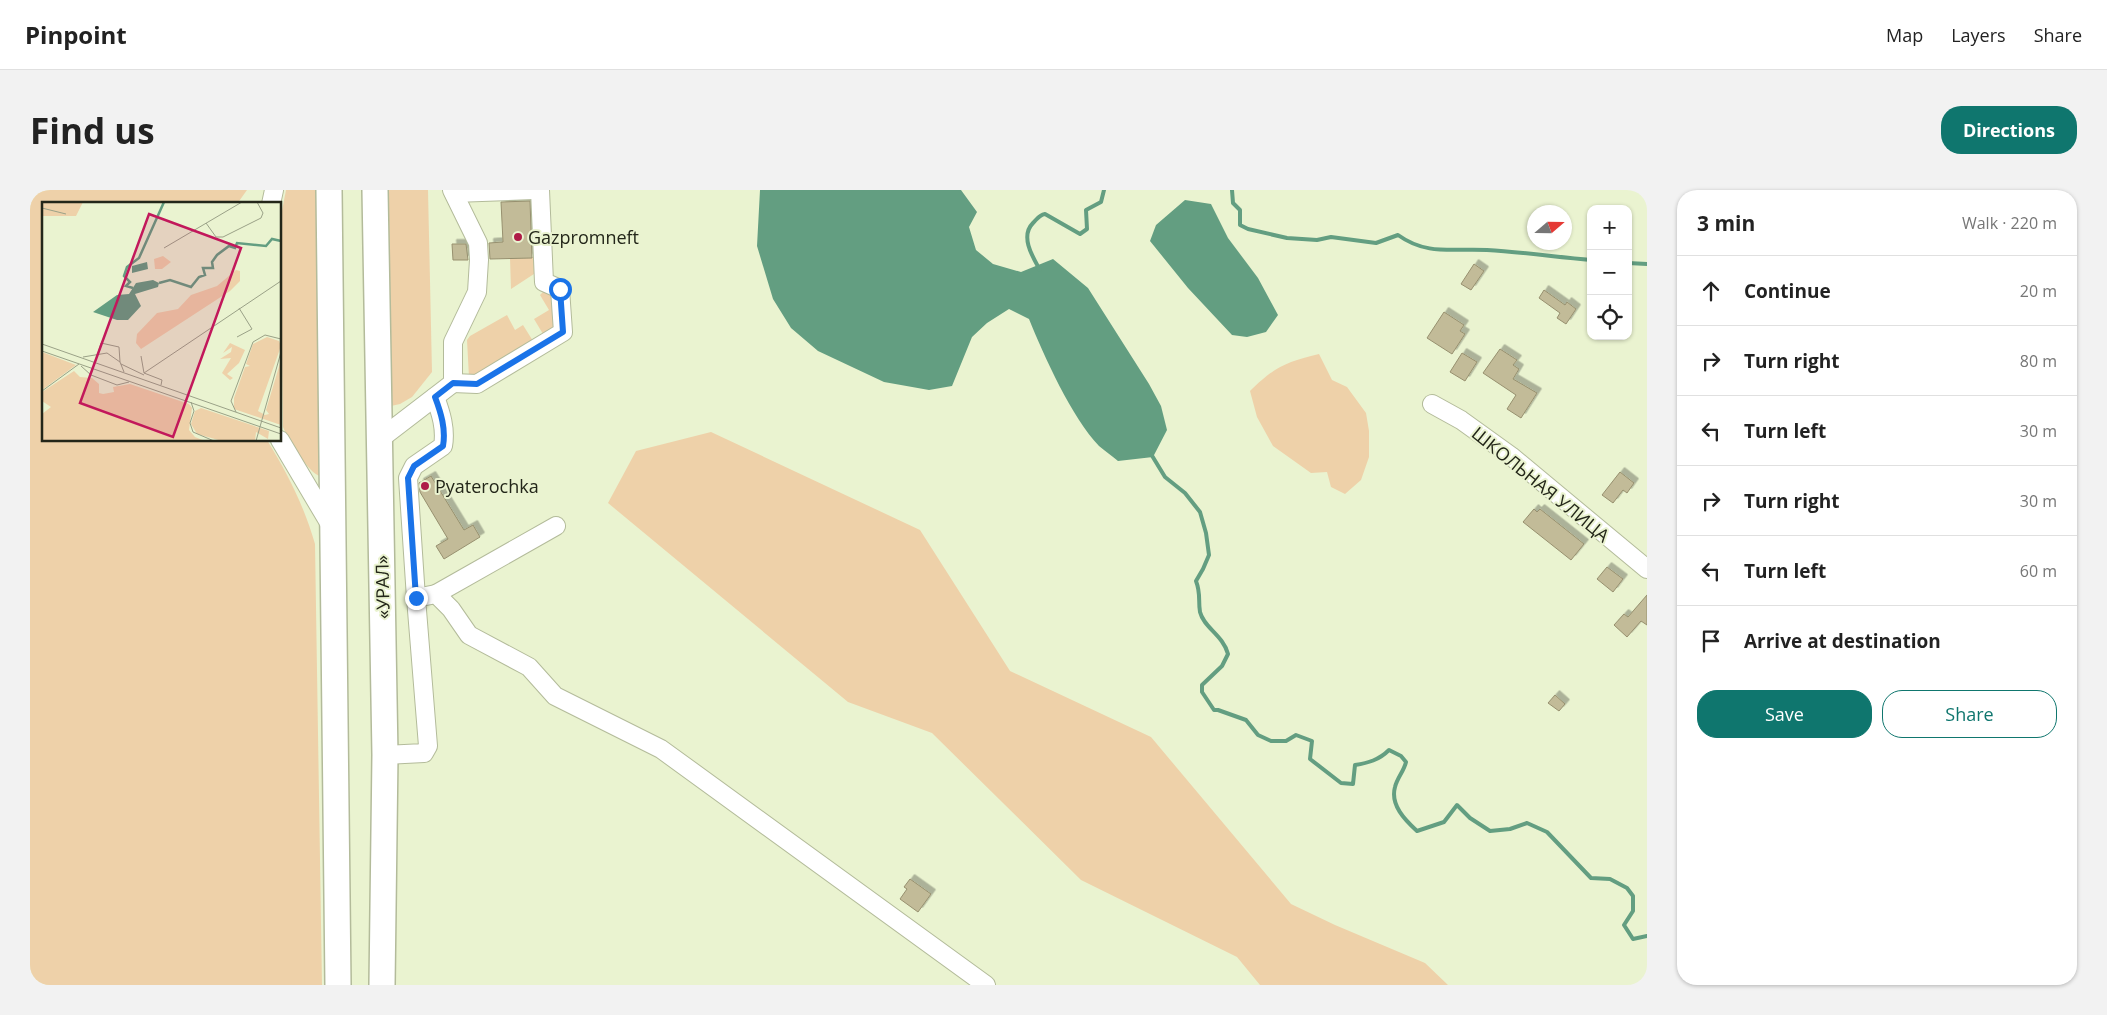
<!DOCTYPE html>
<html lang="en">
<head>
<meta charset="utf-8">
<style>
	body { margin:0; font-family:"Open Sans",sans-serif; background:#f2f2f2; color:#222 }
	.controls { position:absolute; right:15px; top:15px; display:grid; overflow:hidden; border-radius:10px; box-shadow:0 1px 4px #0004 }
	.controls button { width:45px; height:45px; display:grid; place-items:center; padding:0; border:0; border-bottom:1px solid #e0e0e0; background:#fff; color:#222; font:25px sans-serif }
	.compass { position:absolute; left:1497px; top:15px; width:45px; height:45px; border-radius:50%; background:#fff; box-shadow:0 1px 4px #0004; rotate:70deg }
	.stop { position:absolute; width:15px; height:15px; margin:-11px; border:4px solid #1a73e8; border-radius:50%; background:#fff }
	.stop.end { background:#1a73e8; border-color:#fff; box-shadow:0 1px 5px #0008 }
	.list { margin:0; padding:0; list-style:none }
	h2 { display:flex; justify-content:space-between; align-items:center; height:65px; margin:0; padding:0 20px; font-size:21px }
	h2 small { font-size:16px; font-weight:400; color:#767676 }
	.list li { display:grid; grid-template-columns:32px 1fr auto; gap:15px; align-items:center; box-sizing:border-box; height:70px; padding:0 20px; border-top:1px solid #e0e0e0 }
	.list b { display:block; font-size:19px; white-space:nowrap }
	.list em { font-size:16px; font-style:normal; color:#767676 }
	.actions { display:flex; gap:10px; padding:15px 20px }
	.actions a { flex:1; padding:11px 0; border:1px solid #0f766e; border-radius:20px; text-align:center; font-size:18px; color:#0f766e }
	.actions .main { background:#0f766e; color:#fff }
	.icon { flex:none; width:28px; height:28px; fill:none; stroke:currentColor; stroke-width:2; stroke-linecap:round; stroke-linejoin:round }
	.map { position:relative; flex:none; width:1617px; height:795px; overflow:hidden; border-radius:20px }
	header { display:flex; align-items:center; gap:30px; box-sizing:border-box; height:70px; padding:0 25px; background:#fff; border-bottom:1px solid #e0e0e0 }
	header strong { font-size:24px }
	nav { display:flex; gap:28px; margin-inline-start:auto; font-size:18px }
	.intro { display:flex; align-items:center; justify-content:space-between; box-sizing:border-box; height:120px; padding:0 30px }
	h1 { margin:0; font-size:35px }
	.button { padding:12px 22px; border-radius:20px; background:#0f766e; color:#fff; font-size:18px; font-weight:700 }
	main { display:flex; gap:30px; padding:0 30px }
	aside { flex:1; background:#fff; border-radius:20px; box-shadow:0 1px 4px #0004 }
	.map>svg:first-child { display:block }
	.green { fill:#eed1a9 }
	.water { fill:#639e81 }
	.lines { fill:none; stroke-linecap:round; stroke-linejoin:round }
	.stream { stroke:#639e81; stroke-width:4 }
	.building { fill:#c2bb98; stroke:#97906f; filter:url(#shadow) }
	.minor-casing { stroke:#b3bb9a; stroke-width:20 }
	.highway-casing { stroke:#b3bb9a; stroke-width:28 }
	.minor { stroke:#fff; stroke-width:18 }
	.highway { stroke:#fff; stroke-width:25 }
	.route { stroke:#1a73e8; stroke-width:6 }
	.poi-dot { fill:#ae1b47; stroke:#eaf3d0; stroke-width:2 }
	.labels { text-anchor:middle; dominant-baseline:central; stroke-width:4; stroke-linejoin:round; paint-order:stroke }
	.poi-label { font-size:18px; fill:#232619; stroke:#eaf3d0; text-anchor:start }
	.street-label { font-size:18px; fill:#232619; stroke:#eaf3d0 }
	.inset-river { fill:none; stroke:#639e81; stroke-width:2.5 }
	.inset-road { fill:none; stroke:#9aa187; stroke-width:1 }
	.view { fill:#c2185b; fill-opacity:0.15; stroke:#c2185b; stroke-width:2.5 }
	.inset-edge { fill:none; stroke:#232619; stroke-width:2.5 }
</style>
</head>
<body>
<header>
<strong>Pinpoint</strong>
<nav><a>Map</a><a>Layers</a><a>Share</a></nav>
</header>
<div class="intro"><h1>Find us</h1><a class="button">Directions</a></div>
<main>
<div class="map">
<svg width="1617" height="795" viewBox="0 0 1617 795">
	<defs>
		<filter id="shadow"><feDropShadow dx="4.5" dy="-4.5" stdDeviation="0" flood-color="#0004"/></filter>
	</defs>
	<rect width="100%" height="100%" fill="#eaf3d0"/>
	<!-- green -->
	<g class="green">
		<path d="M0,0H217L207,14H14V250H237C258,284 274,316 285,354L292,795H0Z"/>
		<path d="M256,0H288L292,282L290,286C279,284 257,248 253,237L250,31Z"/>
		<path d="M353,0H398L402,182L382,207L370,214L361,216Z"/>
		<path d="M506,67L507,82L481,99L480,68Z"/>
		<path d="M518,101L523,103L527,138L446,188L439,187L437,150L440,146L477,125L485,140L493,135L503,151L513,144L504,129L519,120L510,105L513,102Z"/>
		<path d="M1289,164L1302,190L1317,197L1336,223L1339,241V267L1331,290L1315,304L1301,297L1297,282L1281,283L1243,256L1227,227L1220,201C1244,177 1256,172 1289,164Z"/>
		<path d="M681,242L890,340L980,481L1121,547L1261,714L1305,735L1395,773L1418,795H1230L1207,767L1051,690L902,543L818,512L578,313L606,261Z"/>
	</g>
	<!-- water -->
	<g class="water">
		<path d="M730,0H931L947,22L939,37L946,60L963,74L991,82L1023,69L1058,98L1119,194L1131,216L1137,240L1123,267L1088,271C1082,266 1075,261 1069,256C1042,228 1014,166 999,129L979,119L957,133L942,147L922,196L899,200L854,192L788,161L761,138L743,109L727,56Z"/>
		<path d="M1155,10L1181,14L1198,48L1228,88L1248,125L1236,142L1217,147L1202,145L1158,98L1120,51L1126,35Z"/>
	</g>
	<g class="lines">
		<!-- stream -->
		<g class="stream">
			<path d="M1202,0L1203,13L1210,20V35L1218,39L1257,48L1287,50L1301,47L1346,53L1368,45C1397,66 1423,58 1457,60C1492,62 1526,67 1561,70"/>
			<path d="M1598,73L1617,74"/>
			<path d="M1010,80C1002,66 990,46 1003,33C1007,29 1009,25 1015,24L1050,44L1057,39L1056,20L1071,12L1074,0"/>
			<path d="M1121,264L1135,287L1155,303L1170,322L1176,343L1179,365L1173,379L1166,391C1171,404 1168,410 1170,422C1174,438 1193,445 1198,464L1192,476L1172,495V502L1184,520H1188L1216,530L1228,545L1241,551H1256L1266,545L1282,551L1280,569L1311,593L1323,594L1325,575C1338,573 1349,570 1359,560L1371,566L1376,572C1374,581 1367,588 1365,597C1360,615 1375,630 1387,641L1414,632L1427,615L1440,628L1460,641L1480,639L1497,633L1517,642L1561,688L1580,689L1597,698L1603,706V721L1594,735L1603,749L1617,746"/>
		</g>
	</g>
	<!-- building -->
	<g class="building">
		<path d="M500,11L502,68L460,69L459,53L473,52L471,12Z"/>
		<path d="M422,54H436L438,70H423Z"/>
		<path d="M1444,74L1454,81L1441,100L1431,94Z"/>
		<path d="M1514,100L1535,115L1537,112L1546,119L1536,134L1527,128L1530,123L1509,108Z"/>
		<path d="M1414,122L1434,135L1430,141L1435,144L1422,164L1397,148Z"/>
		<path d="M1470,159L1487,170L1483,175L1489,179L1483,189L1507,203L1491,228L1477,219L1486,205L1453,183Z"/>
		<path d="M1432,163L1447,172L1435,191L1420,182Z"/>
		<path d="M1590,282L1604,293L1597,303L1593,300L1583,313L1572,305Z"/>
		<path d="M401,286L434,340L443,335L450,347L414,369L406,356L418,349L390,302L389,293Z"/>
		<path d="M1504,319L1507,322L1510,319L1554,354L1541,370L1493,332Z"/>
		<path d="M1577,377L1593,389L1583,402L1567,389Z"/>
		<path d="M1617,405V435L1611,431L1597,447L1584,435L1594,424L1598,427Z"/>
		<path d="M1525,505L1535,514L1529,521L1518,513Z"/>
		<path d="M880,689L901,704L888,722L870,709L877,699L874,697Z"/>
	</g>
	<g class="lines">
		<defs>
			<g id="minor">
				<path d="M424,3L503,0"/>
				<path d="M241,14L244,0"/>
				<path d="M423,193L447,194L533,142L530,99L514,92L510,0"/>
				<path d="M1402,214L1431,230L1481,266L1617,379"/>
				<path d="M350,249L423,193V152L447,102L449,70L448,53L422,0"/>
				<path d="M250,250L301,336"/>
				<path d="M406,404L526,336"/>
				<path d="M386,408L378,288L384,276L413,256C416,239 411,223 405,207"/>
				<path d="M355,565L394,563L398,556L386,408L406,404L421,419L439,445L499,477L525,506L631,559L956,795"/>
			</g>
			<g id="highway">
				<path d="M299,0L308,795"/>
				<path d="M345,0L355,565L352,795"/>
			</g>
		</defs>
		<!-- minor casing -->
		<use href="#minor" class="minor-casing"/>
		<!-- highway casing -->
		<use href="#highway" class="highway-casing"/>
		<!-- minor -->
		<use href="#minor" class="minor"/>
		<!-- highway -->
		<use href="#highway" class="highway"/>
	</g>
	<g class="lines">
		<!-- route -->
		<path class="route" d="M386,408L378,288L384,276L413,256C416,239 411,223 405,207L423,193L447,194L533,142L530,99"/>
	</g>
	<!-- markers -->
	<g class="poi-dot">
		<circle cx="488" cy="47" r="5"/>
		<circle cx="395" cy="296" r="5"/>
	</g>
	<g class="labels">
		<!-- poi labels -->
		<g class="poi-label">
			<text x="498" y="47">Gazpromneft</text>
			<text x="405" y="296">Pyaterochka</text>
		</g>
		<!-- street labels -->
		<g class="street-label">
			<text transform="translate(1511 294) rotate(39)">ШКОЛЬНАЯ УЛИЦА</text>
			<text transform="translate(352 397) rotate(-91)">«УРАЛ»</text>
		</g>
	</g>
	<!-- overview -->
	<g transform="translate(12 12)">
		<rect width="239" height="239" fill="#eaf3d0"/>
		<path d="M0,0H41L34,14H0ZM121,54L129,60L120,67H113L112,57ZM194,68L198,69V79L188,89L99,147L94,141L95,132L115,111L136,107L149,93L175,84ZM225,135L237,139L239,144L216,209L223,213L227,212L224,208L239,158V223L192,207V196L203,165L208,164L204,162L211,142ZM188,141L203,148L197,161L185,172L191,176L188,178L180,171L189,156L178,157L189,150L190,145L181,151ZM0,150L34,163L0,188ZM32,169L38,175L50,176L57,182V191L61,192L72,190L71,185L88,182L147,202L150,206L147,228L153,235L163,239H0V212L9,205L0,199V190ZM159,206L227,229L226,237L214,230L213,239H180L155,232L149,222L153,209Z" fill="#eed1a9"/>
		<path d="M105,60L106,67L90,71V64ZM111,78L117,81L116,85L93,92L99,104L86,118H75L51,110L75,93L87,92L94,81Z" fill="#639e81"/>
		<path class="inset-river" d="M117,81L128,78L149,85L157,75L163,73L161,66H171L170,60L175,53L187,44L193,46L195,41L224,44L230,37L239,39M91,86L84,84L88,80L82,74L85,65L97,56L122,0"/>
		<path class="inset-road" d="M0,6L24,12M164,21L174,35H181L219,16L221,11L215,0M122,46L200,0M195,135L210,127L197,106M0,142L239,226M0,149L239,232M56,151L59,141L77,145L78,160M99,154L102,171M41,155L65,151L78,160L82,170M79,162L102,173M39,164L49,173L75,183L87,180M119,183L120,178L102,171L239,79M0,189L37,162M149,200L152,209L148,221L151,230L172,239M194,210L189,199L211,140L223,133L239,137M214,239L239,150"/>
		<path class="view" d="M107,12L199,46L131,235L38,201Z"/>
		<rect width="239" height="239" class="inset-edge"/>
	</g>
</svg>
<div class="controls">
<button>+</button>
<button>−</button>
<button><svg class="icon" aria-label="locate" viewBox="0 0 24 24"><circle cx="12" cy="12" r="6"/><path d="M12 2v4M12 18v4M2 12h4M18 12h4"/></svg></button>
</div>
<svg class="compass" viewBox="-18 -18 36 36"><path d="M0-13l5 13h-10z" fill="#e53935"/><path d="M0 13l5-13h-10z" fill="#767676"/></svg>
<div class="stop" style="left:530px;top:99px"></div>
<div class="stop end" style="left:386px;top:408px"></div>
</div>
<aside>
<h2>3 min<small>Walk · 220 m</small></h2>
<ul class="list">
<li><svg class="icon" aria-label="ahead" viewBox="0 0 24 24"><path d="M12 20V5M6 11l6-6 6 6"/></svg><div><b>Continue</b></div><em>20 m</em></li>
<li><svg class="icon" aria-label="right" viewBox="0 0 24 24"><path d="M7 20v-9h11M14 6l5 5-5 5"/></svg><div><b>Turn right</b></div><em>80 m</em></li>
<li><svg class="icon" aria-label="left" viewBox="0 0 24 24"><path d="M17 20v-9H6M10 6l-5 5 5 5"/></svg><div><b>Turn left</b></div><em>30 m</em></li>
<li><svg class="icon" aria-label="right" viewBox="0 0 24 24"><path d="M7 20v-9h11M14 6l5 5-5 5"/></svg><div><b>Turn right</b></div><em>30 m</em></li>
<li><svg class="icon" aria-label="left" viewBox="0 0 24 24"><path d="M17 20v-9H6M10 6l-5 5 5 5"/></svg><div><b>Turn left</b></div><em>60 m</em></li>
<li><svg class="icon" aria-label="arrive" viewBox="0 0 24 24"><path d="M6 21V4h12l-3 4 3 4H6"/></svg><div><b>Arrive at destination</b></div></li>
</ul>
<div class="actions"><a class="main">Save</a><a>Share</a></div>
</aside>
</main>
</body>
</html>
